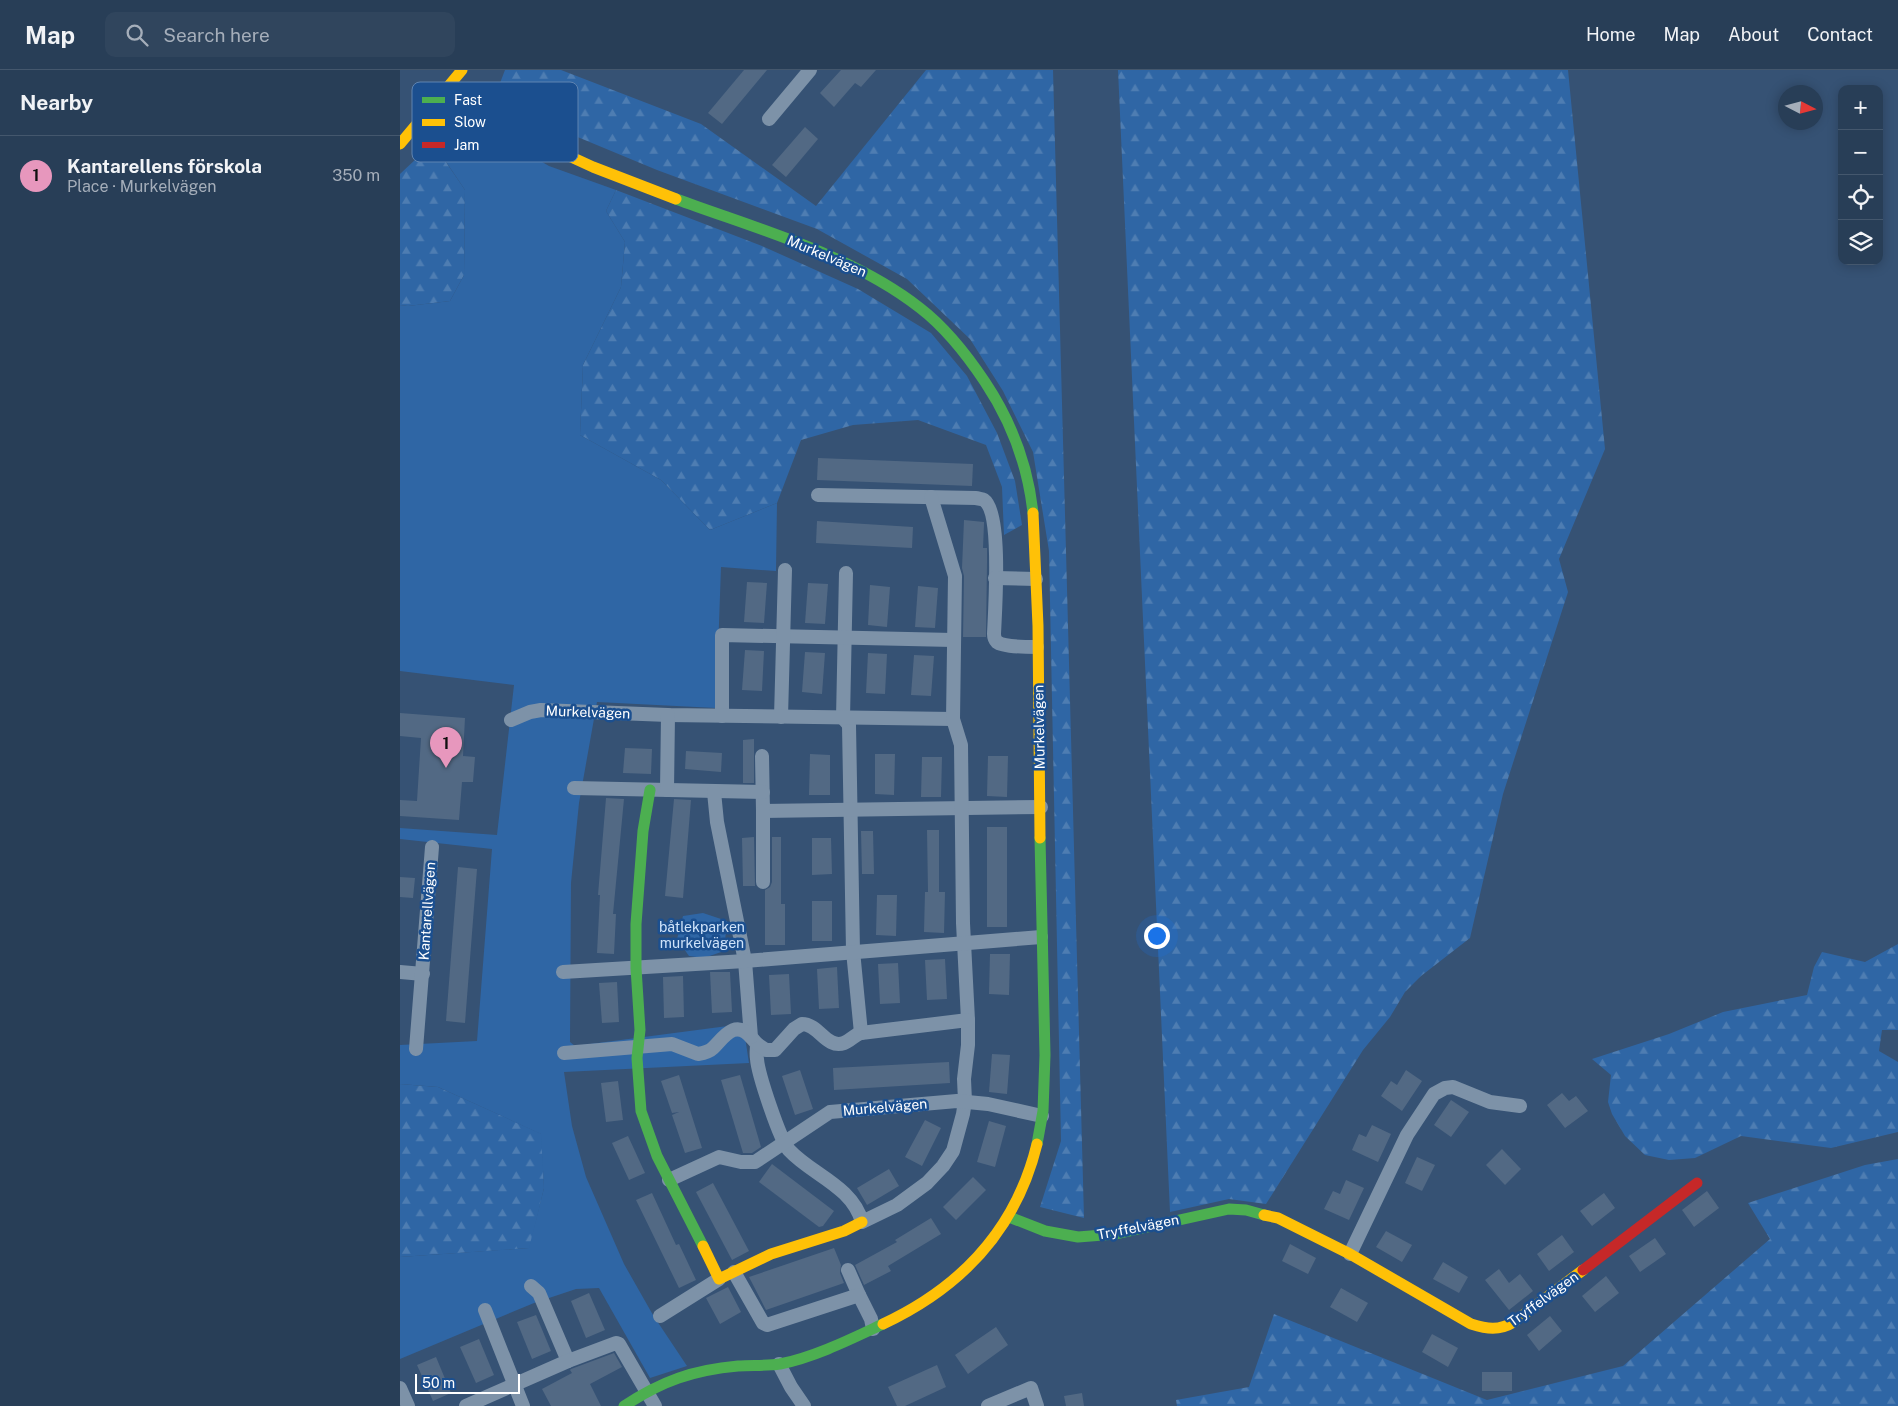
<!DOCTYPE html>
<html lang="en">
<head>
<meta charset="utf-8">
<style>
	body { margin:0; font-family:"Public Sans",sans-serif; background:#30455d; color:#f1f3f6 }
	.controls { position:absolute; right:15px; top:15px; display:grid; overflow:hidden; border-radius:10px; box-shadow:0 2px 12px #0003 }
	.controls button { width:45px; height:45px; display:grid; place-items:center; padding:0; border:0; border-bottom:1px solid #44576d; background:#283e57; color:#f1f3f6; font:25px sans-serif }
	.compass { position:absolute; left:1378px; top:15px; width:45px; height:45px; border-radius:50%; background:#283e57; box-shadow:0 2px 12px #0003; rotate:96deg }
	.scale { position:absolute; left:15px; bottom:12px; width:105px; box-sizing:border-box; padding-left:5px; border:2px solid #fff; border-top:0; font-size:14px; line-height:18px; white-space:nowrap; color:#fff; -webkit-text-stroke:4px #1b4f8f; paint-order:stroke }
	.you { position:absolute; left:756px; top:865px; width:18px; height:18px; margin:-12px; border:4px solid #fff; border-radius:50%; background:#1a73e8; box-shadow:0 0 0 8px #1a73e833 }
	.badge { display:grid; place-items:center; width:32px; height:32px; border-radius:50%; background:#e797bd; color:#111; font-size:16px; font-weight:700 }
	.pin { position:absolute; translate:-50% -41px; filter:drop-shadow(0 1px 2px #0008) }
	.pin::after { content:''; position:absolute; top:26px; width:18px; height:15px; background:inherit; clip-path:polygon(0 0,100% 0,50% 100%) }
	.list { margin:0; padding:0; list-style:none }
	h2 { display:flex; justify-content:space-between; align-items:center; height:65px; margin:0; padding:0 20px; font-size:21px }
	h2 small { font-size:16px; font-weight:400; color:#a5aeba }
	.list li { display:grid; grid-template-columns:32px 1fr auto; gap:15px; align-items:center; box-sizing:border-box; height:80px; padding:0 20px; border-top:1px solid #44576d }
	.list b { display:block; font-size:19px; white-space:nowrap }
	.list p { margin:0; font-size:16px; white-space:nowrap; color:#a5aeba }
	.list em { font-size:16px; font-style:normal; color:#a5aeba }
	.icon { flex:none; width:28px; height:28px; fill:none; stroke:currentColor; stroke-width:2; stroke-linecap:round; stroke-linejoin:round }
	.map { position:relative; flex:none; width:1498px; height:1336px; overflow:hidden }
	header { display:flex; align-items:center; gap:30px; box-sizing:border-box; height:70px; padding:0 25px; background:#283e57; border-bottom:1px solid #44576d }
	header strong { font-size:24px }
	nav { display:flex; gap:28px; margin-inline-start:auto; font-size:18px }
	.search { width:350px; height:45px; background:#30455d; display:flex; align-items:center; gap:12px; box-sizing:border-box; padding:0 18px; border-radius:10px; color:#a5aeba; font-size:19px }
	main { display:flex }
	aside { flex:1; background:#283e57 }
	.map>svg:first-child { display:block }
	.forest { fill:url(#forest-firs) }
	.green { fill:#2f66a5 }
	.building { fill:#526984 }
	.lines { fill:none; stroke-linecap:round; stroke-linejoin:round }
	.street { stroke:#7d92a8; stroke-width:14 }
	.fast { stroke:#4caf50; stroke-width:11 }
	.slow { stroke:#ffc107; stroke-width:11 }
	.jam { stroke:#c62828; stroke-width:11 }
	.labels { text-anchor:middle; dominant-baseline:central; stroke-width:5; stroke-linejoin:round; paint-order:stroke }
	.street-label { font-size:14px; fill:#fff; stroke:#1b4f8f }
	.park-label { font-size:14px; fill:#cfe3fa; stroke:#1b4f8f }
	.key { fill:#1b4f8f; stroke:#5f84b1; stroke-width:1 }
	.key-label { font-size:14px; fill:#fff }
</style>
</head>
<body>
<header>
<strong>Map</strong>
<div class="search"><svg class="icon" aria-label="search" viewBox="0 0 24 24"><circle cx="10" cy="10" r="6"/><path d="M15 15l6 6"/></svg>Search here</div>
<nav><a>Home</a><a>Map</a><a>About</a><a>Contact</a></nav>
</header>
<main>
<aside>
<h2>Nearby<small></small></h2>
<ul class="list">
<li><span class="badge">1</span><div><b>Kantarellens förskola</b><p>Place · Murkelvägen</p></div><em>350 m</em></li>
</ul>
</aside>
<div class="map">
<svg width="1498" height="1336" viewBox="0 0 1498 1336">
	<defs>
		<pattern id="forest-firs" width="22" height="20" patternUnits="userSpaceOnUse" patternTransform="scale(1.25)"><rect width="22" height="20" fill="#2f66a5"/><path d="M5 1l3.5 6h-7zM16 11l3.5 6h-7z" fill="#4e7db2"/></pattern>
	</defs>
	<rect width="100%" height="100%" fill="#365274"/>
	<!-- forest -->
	<g class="forest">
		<path d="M105,0H161L301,54L416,136L526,0H653L684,1148L640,1137L661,1071L649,481L633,382L603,321L570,269L507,209L417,159L257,100L139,51L97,21Z"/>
		<path d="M718,0H1168L1205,379L1159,489L1168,522L1103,724L1070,868L1021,906L1005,922L990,947L963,980L866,1134L829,1129L770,1142Z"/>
		<path d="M33,73L65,120L64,205L50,231L8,236L0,235V104Z"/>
		<path d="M216,120L362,176L458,219L531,263L567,306L597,363L615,411L622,455L604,465L602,417L586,375L518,350L453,355L401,370L377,433L310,460L261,410L180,365L183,295L221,217L225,172L206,141Z"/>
		<path d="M1498,874V960H1482L1479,981L1498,992V1062L1431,1078L1341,1066L1295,1088L1269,1090L1245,1085L1225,1066L1212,1044L1208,1032L1211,1005L1192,989L1269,964L1323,942L1407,925L1414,897L1422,882L1465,892Z"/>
		<path d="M0,1014L38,1017L142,1064L144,1118L130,1178L0,1187Z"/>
		<path d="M1498,1089V1336H777L776,1330L849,1317L874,1244L1087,1330L1223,1296L1370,1169L1348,1133L1465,1095Z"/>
	</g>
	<!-- green -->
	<g class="green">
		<path d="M58,42L68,43L93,63L149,96L216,120L206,141L225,172L221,217L183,295L180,365L261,410L310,460L377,433L376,501L321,497L316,638L197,632L179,733L171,813L170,972L175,976L343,954L349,993L164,1002L172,1056L186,1107L224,1194L253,1245L287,1296L250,1308L199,1218L176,1219L134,1233L0,1289V1187L129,1178L144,1118L141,1064L38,1017L0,1014V975L77,971L92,779L0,769V758L97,765L114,615L0,601V235L8,236L50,231L64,205L65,120L26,62L39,46Z"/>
		<path d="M303,843L327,851L324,881L304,888L289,886L277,869L283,846Z"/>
	</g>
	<!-- building -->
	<g class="building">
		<path d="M344,0H367L322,54L308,43Z"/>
		<path d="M441,0H476L461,17L455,13L434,37L420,23Z"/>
		<path d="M405,57L418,69L386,107L372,95Z"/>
		<path d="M418,388L573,394L572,416L417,410Z"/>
		<path d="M564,450L584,452V454L583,478H587V493L586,567H563L564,506L562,498Z"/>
		<path d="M417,451L513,457L512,478L416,473Z"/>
		<path d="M347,512L367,513L364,553L344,552Z"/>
		<path d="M408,513L428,514L425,554L405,553Z"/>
		<path d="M470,515L490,517L487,557L468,555Z"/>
		<path d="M518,516L538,518L535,558L515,557Z"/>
		<path d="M345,580L364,581L362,621L342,620Z"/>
		<path d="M405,582L425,583L422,624L402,622Z"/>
		<path d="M468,583L487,584L485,624L466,623Z"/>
		<path d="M514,585L534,586L531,626L511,625Z"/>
		<path d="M0,643L65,648L63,686L75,687L73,712H62L59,750L0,746V730L17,731L21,668L0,666Z"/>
		<path d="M354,669V713H343V670Z"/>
		<path d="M225,678L252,679L251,704L223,703Z"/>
		<path d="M286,681L322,683L321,702L285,699Z"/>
		<path d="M410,684L430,685V725H409Z"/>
		<path d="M475,684H495L494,725L475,724Z"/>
		<path d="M588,686H608L607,727L587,726Z"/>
		<path d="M522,687H542L541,727H521Z"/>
		<path d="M206,728L224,729L213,844H216L214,884L197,883L200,825H198Z"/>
		<path d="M274,729L291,730L283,828L265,826Z"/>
		<rect x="587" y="757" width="20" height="100"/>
		<path d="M527,760H539V822H545L544,863L524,862L525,822H528Z"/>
		<path d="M461,761H473L474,804H462Z"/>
		<path d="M354,767L355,816H343L342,768Z"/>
		<path d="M372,767H381V834H385V875H365V820L370,817L372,812Z"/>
		<path d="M412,768H431L432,804L412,805Z"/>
		<path d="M58,797L77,799L65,953L46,951Z"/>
		<path d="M0,807L15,808L13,828L0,827Z"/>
		<path d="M477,825H497L496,866L476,865Z"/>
		<rect x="412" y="831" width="20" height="40"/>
		<path d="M590,884H610L609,925L589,924Z"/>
		<path d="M545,889L547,929L527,930L525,890Z"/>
		<path d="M498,893L500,933L480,934L478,894Z"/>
		<path d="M437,897L439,938L419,939L417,899Z"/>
		<path d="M310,902H330L332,942L312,943Z"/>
		<path d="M389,904L391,944L371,945L369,905Z"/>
		<path d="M283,906L284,947L264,948L263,907Z"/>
		<path d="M217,912L219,952L202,953L199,913Z"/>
		<path d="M592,984L610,985L607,1024L589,1022Z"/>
		<path d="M549,992L550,1013L434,1020L433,998Z"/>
		<path d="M400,1000L413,1039L395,1045L382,1006Z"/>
		<path d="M1006,1000L1022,1011L1002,1041L981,1026L991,1011L997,1015Z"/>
		<path d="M279,1005L302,1078L285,1083L272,1045L279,1042L272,1043L261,1011Z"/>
		<path d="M340,1005L361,1077L352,1083H343L321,1010Z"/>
		<path d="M218,1011L223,1050L206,1052L201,1013Z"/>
		<path d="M1162,1023L1169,1031L1176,1026L1188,1041L1165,1058L1147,1035Z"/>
		<path d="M1051,1030L1069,1042L1051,1067L1034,1055Z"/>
		<path d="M525,1050L541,1058L522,1096L505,1087Z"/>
		<path d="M589,1051L606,1056L595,1097L577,1092Z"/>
		<path d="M972,1055L991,1064L978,1092L952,1080L959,1064L966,1067Z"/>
		<path d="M228,1066L245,1103L229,1110L212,1073Z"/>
		<path d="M1102,1079L1121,1099L1105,1115L1086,1095Z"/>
		<path d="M1017,1087L1035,1095L1022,1121L1005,1113Z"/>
		<path d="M372,1094L434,1141L423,1156L419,1157L359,1112Z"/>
		<path d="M489,1099L499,1116L467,1135L457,1118Z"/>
		<path d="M573,1107L586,1120L556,1150L543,1137Z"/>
		<path d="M946,1110L964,1118L949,1150L924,1139L933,1121L940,1124Z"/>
		<path d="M313,1113L349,1181L332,1190L296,1122Z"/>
		<path d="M1307,1121L1319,1138L1294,1157L1282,1140Z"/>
		<path d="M252,1123L276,1175L279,1174L296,1210L279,1218L236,1130Z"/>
		<path d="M1204,1123L1215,1138L1192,1156L1180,1141Z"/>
		<path d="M531,1148L541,1164L488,1196L491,1201L464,1215L455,1195L497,1172L495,1170Z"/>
		<path d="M986,1161L1012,1175L1002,1192L976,1177Z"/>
		<path d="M1162,1165L1174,1182L1149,1201L1137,1184Z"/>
		<path d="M1255,1168L1266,1184L1240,1202L1229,1186Z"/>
		<path d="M890,1174L916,1188L908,1204L882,1191Z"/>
		<path d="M434,1178L441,1195L440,1203L444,1213L366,1240L349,1207Z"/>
		<path d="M1043,1192L1068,1207L1059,1223L1033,1209Z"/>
		<path d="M1099,1199L1109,1213L1120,1204L1133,1221L1109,1240L1085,1210Z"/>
		<path d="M1206,1206L1219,1223L1195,1242L1182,1226Z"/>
		<path d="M328,1217L341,1242L320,1254L306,1228Z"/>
		<path d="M941,1218L968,1233L957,1252L930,1237Z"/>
		<path d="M189,1223L205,1260L186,1268L171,1231Z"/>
		<path d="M136,1245L151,1281L132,1289L117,1252Z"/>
		<path d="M1150,1246L1162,1261L1139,1281L1127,1265Z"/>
		<path d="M596,1257L608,1275L568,1304L555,1285Z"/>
		<path d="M1032,1264L1058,1278L1048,1297L1022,1282Z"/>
		<path d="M79,1269L94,1305L76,1313L60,1277Z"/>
		<path d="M214,1283L222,1297L190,1314L201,1336H151L142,1319L172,1303L170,1300L171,1299Z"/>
		<path d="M36,1287L51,1323L33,1331L17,1295Z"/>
		<path d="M537,1295L546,1317L505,1336H497L488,1317Z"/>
		<rect x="1082" y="1302" width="30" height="19"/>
		<path d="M682,1323L684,1336H666L664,1326Z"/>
	</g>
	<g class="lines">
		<!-- street -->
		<g class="street">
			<path d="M369,49L410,0"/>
			<path d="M418,425L576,428C579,429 582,429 584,430C602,442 595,541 594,564C594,566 595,570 597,572C603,577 629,577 637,577"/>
			<path d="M446,503L443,648L449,655L453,881L461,963"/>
			<path d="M595,508L636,509"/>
			<path d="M322,646V565L553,570"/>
			<path d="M381,647L385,500"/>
			<path d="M111,650L130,642L141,640L268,645L553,649"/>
			<path d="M362,686L363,741L641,737"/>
			<path d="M174,718L363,722"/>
			<path d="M267,720L268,645"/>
			<path d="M314,722L317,752L345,891L351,967L357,974C357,979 356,984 357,989C358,1004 380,1070 389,1080C412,1105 452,1116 462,1152L497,1135L527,1113L543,1096L553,1081L563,1044L565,1031L564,1009L568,975V950L563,853L561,675L553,649L555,506L531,427"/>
			<path d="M363,812V741"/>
			<path d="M0,902L23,904"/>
			<path d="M163,902L345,891L641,867"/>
			<path d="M357,974L366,980H375L394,959L402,954C419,954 426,979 444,973C450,971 454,965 461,963L568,950"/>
			<path d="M16,979L32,777"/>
			<path d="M164,983L272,974L298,984C304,983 309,982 313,978C324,967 335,949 351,967"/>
			<path d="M269,1110L319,1087L341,1092H355L430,1042L557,1031L588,1034L642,1046"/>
			<path d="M950,1184L1007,1065L1034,1024L1045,1018L1053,1017L1090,1032L1120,1036"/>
			<path d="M448,1200L459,1225"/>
			<path d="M334,1202L363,1253L367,1255L459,1225L471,1249L473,1259"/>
			<path d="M131,1216L139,1223L168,1291"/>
			<path d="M85,1240L123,1336"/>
			<path d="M260,1246L319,1209"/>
			<path d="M379,1294L391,1317L404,1336"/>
			<path d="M0,1318L8,1336"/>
			<path d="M66,1336L168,1291L216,1273L219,1274L255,1336"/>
			<path d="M588,1336L631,1318L637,1336"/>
		</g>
		<!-- fast -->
		<g class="fast">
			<path d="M276,129C357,159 451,184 520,238C546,258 567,285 585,312C611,351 628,396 633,443"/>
			<path d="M250,720L243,761L236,854V898L240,960L237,988L241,1041L257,1086L303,1176"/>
			<path d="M637,1074L643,1041L645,985L640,768"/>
			<path d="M609,1147L645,1161L678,1167L716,1164L829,1139L846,1140L864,1145"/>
			<path d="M224,1336C262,1311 293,1300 338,1296C352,1295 366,1296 380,1294C415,1287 451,1269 483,1254"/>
		</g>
		<!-- slow -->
		<g class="slow">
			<path d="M50,16L156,80L193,97L276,129"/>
			<path d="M0,74L62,0"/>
			<path d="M633,443L638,556L640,768"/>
			<path d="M864,1145L878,1148L950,1184L1071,1254C1087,1259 1099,1261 1114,1252L1183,1200"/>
			<path d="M303,1176L319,1209L371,1184L444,1161L462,1152"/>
			<path d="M483,1254C562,1217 616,1160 637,1074"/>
		</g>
		<!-- jam -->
		<path class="jam" d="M1183,1200L1297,1113"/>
	</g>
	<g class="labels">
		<!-- street labels -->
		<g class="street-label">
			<text transform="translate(427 186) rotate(23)">Murkelvägen</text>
			<text transform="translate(188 642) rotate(2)">Murkelvägen</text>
			<text transform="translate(639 657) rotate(-91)">Murkelvägen</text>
			<text transform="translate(27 841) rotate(-86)">Kantarellvägen</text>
			<text transform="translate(485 1037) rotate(-5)">Murkelvägen</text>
			<text transform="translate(738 1157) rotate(-11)">Tryffelvägen</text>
			<text transform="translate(1143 1229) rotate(-36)">Tryffelvägen</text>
		</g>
		<!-- park labels -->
		<g class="park-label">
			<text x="302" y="857">båtlekparken<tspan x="302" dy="16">murkelvägen</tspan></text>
		</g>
	</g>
	<!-- legend -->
	<rect x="12" y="12" width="166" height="80" rx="8" class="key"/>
	<rect x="22" y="27" width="23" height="6" fill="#4caf50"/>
	<rect x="22" y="49" width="23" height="7" fill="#ffc107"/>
	<rect x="22" y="72" width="23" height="6" fill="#c62828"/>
	<g class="key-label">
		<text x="54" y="35">Fast</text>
		<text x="54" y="57">Slow</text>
		<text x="54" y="80">Jam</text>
	</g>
</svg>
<div class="controls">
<button>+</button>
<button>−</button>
<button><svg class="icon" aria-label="locate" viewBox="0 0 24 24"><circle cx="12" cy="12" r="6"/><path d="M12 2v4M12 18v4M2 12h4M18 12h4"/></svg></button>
<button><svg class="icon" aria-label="layers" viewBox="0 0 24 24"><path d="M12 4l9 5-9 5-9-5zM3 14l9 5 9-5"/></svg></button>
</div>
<svg class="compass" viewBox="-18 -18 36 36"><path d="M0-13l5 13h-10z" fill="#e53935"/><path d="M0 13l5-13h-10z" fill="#a5aeba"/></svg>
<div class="scale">50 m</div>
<div class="you"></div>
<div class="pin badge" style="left:46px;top:698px">1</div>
</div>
</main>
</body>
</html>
